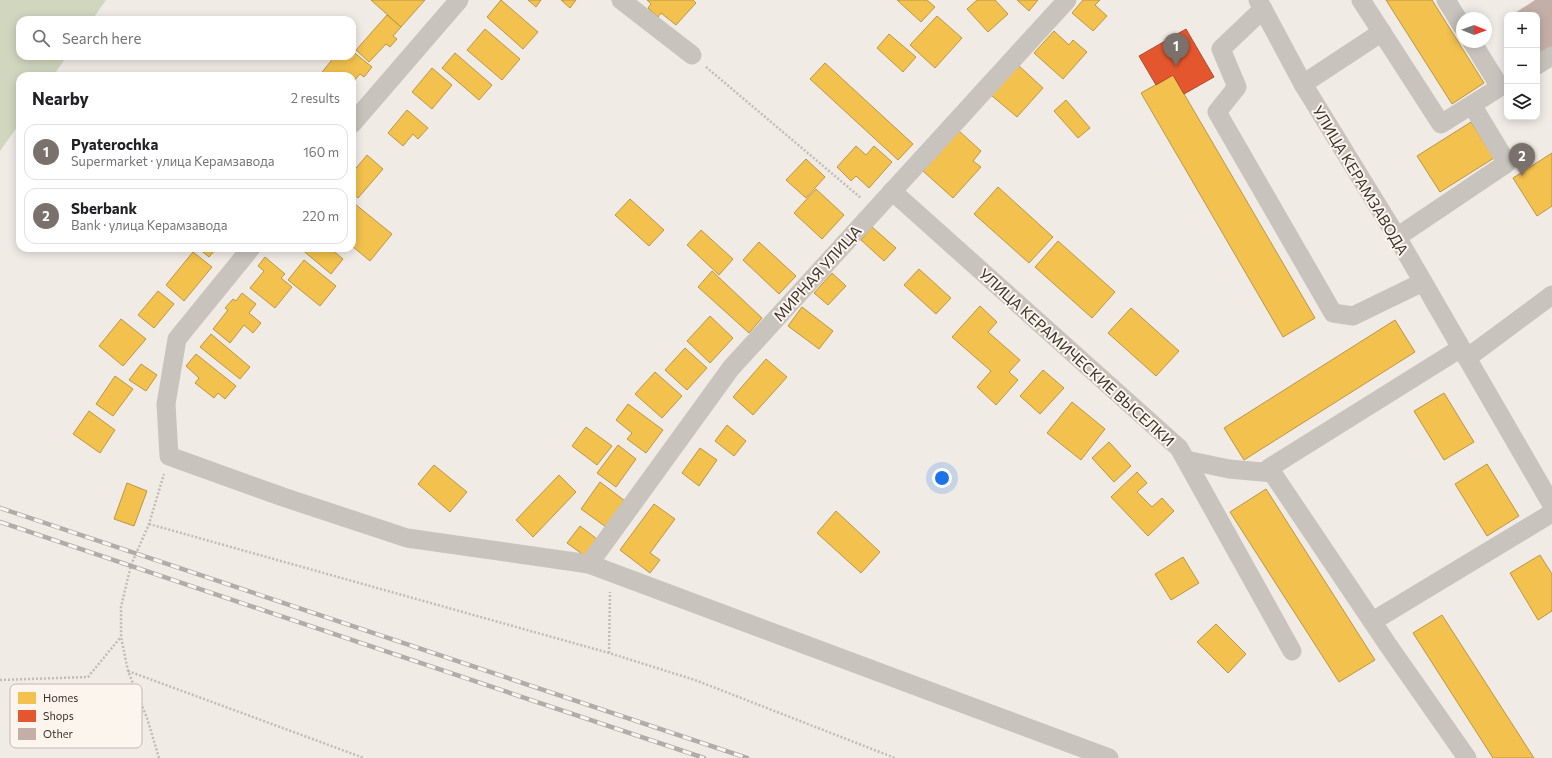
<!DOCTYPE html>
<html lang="en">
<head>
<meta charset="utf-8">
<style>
	body { margin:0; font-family:Commissioner,sans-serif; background:#f2f2f2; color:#202124 }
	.controls { position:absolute; right:12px; top:12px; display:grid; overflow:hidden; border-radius:8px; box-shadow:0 2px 10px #0003 }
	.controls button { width:36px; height:36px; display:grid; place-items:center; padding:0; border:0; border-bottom:1px solid #e0e0e0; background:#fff; color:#202124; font:20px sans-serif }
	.compass { position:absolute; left:1456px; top:12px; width:36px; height:36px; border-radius:50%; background:#fff; box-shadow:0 2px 10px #0003; rotate:91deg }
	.you { position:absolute; left:942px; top:478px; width:14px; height:14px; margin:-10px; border:3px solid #fff; border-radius:50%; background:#1a73e8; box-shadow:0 0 0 6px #1a73e833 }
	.badge { display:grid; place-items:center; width:26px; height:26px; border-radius:50%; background:#7a716c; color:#fff; font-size:13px; font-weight:700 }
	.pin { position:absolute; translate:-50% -33px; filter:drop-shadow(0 1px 2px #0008) }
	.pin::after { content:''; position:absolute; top:21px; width:14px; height:12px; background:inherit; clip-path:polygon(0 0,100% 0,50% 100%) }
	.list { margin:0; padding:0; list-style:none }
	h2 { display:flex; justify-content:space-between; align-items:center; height:52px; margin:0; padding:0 16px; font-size:17px }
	h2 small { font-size:13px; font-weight:400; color:#757577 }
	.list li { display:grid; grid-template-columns:26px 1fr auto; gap:12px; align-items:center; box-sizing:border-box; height:56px; margin:0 8px 8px; padding:0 8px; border:1px solid #e0e0e0; border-radius:12px }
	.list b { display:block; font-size:15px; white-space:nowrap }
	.list p { margin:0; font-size:13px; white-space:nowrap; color:#757577 }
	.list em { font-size:13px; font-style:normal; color:#757577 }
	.icon { flex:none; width:22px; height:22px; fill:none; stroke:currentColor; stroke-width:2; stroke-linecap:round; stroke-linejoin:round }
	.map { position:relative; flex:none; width:1552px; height:758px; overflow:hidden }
	.search { position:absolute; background:#fff; box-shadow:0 2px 10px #0003; left:16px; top:16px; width:340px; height:44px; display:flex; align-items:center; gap:10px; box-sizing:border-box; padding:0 14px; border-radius:12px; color:#757577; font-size:15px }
	.panel { position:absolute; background:#fff; box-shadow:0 2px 10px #0003; left:16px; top:72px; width:340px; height:180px; border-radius:12px }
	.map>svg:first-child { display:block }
	.green { fill:#d1d6bf }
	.homes { fill:#f2c14e; stroke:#bb9644 }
	.shops { fill:#e4572e; stroke:#b14b2d }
	.building { fill:#c3afa7 }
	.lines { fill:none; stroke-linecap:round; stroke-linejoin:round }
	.path { stroke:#c2bbb6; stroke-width:2.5; stroke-dasharray:2 2; stroke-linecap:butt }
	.minor { stroke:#c9c3be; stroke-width:19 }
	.rail-casing { stroke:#b1aca8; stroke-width:4.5 }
	.rail { stroke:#fbf5ee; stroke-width:3; stroke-dasharray:9; stroke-linecap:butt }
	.labels { text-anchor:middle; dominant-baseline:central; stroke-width:4; stroke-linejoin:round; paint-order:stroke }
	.street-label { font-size:15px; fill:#3b302b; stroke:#fbf5ee }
	.key { fill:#fbf5ee; stroke:#c1bab4; stroke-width:1 }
	.key-label { font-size:11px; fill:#3b302b }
</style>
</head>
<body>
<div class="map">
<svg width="1552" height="758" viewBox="0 0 1552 758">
	<rect width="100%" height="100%" fill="#f0ebe5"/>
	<!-- green -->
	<path class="green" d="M0,0H106L92,20H20V56H67L53,76H20V123L0,151Z"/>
	<!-- homes -->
	<g class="homes">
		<path d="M371,0H425L401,27Z"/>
		<path d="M501,0L538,32L523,49L487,17Z"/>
		<path d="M528,0H541L536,7Z"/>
		<path d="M561,0H576L570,8Z"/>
		<path d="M647,0H693L696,3L676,25L661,13L658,17L648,8L651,4Z"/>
		<path d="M897,0H927L935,7L921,22Z"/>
		<path d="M977,0H995L1008,14L988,32L967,9Z"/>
		<path d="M1017,0H1038L1029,11Z"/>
		<path d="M1083,0H1100L1095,5L1107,16L1093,31L1072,13Z"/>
		<path d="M1386,0H1432L1484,83L1452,104Z"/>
		<path d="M387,15L401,27L393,36L397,39L390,47L386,44L369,62L356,50Z"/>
		<path d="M937,16L962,38L935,68L910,45Z"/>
		<path d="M485,29L520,59L502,80L467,50Z"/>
		<path d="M1054,31L1069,45L1073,40L1087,52L1063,79L1034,53Z"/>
		<path d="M889,34L916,57L903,72L877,48Z"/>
		<path d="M352,51L372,67L364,77L360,74L352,83V76H319L335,56H352Z"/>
		<path d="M455,53L492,85L479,100L442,68Z"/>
		<path d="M825,63L913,144L898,160L810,79Z"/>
		<path d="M1018,65L1043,88L1017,117L991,95Z"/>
		<path d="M432,68L452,85L432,109L412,92Z"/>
		<path d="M1173,75L1315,318L1283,337L1141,93Z"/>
		<path d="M1066,100L1090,128L1078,138L1054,111Z"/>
		<path d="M407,110L428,128L418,139L413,134L403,146L388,133Z"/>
		<path d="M1471,122L1494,158L1440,192L1417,156Z"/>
		<path d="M959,131L981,151L973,161L981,167L953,198L923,171Z"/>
		<path d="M856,146L866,155L874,146L892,162L869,188L856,176L851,181L837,167Z"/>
		<path d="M1552,153V206L1537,216L1513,178Z"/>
		<path d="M367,155L383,169L358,198L352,193V173Z"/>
		<path d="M806,159L825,177L806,198L786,180Z"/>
		<path d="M998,187L1053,237L1029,263L974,214Z"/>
		<path d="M816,189L844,215L822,239L794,213Z"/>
		<path d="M630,199L664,230L649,246L615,215Z"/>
		<path d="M355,204L392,234L370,261L352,246V208Z"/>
		<path d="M872,227L896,248L884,261L861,240Z"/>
		<path d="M701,230L733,259L719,275L687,245Z"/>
		<path d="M1058,241L1115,292L1092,318L1035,267Z"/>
		<path d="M759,242L796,276L779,294L743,260Z"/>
		<path d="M198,248H217L209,257Z"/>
		<path d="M300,248H330L343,259L331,274Z"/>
		<path d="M193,252L212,267L184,301L166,285Z"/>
		<path d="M265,257L285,274L281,278L292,287L275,308L250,288L264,271L258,266Z"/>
		<path d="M304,260L336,286L320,306L288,280Z"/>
		<path d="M919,269L951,298L936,314L904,285Z"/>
		<path d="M712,271L762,318L749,333L698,287Z"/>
		<path d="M832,273L846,286L828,305L814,293Z"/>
		<path d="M158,291L174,304L154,328L138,315Z"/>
		<path d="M242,293L256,304L249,313L261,323L253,333L244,325L230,343L213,329L228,310L225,308L233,299L236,301Z"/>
		<path d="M980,306L997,322L988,332L1020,360L1009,372L1018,380L996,405L977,387L991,371L952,337Z"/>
		<path d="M802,307L833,331L819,349L788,326Z"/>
		<path d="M1131,308L1179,351L1156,376L1108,333Z"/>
		<path d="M710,316L733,338L710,363L687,341Z"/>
		<path d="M121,319L146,339L123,366L99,346Z"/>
		<path d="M1395,320L1415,352L1244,460L1224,428Z"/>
		<path d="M211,334L250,367L240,379L200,347Z"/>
		<path d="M685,348L707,368L687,390L665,370Z"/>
		<path d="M196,354L236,386L225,399L218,393L214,398L195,383L199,378L186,366Z"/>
		<path d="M766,359L787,377L753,415L733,397Z"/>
		<path d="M141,364L157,375L146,391L129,380Z"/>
		<path d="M1043,370L1064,388L1040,414L1020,396Z"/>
		<path d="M655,372L682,396L662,418L635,394Z"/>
		<path d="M115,376L133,389L113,416L96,404Z"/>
		<path d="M1444,393L1474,442L1444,460L1414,411Z"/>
		<path d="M1072,402L1105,429L1081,460L1047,433Z"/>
		<path d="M628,404L663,430L646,453L627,439L632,433L616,420Z"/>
		<path d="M89,411L115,430L100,453L73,434Z"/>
		<path d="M727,425L746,441L734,456L715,441Z"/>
		<path d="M586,427L612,446L597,465L572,446Z"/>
		<path d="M1109,442L1131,466L1114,482L1092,458Z"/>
		<path d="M618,445L636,459L616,487L597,473Z"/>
		<path d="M700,448L717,460L699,486L682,473Z"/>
		<path d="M1487,464L1519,516L1487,536L1455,484Z"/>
		<path d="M434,465L467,492L450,512L418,484Z"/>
		<path d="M1137,472L1147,483L1137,492L1152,507L1162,498L1174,511L1148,536L1111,497Z"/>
		<path d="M559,475L576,492L533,537L516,520Z"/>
		<path d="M600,482L625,501L606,527L581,509Z"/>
		<path d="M127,483L147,491L134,526L114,519Z"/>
		<path d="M1266,489L1375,660L1339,682L1230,512Z"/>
		<path d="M654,504L675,519L650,553L660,560L650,573L620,550Z"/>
		<path d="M836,511L880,552L861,573L817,533Z"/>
		<path d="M580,526L597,539L585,556L567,543Z"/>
		<path d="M1540,555L1552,574V611L1538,620L1510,573Z"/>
		<path d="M1183,557L1199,583L1171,600L1155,574Z"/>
		<path d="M1442,615L1534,758H1493L1413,633Z"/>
		<path d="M1216,624L1246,654L1228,673L1197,642Z"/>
	</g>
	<!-- shops -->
	<path class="shops" d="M1186,29L1214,77L1184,94L1173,75L1156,85L1139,56Z"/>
	<!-- building -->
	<path class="building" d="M1535,0H1552V47L1540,54L1537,49V15H1516L1515,13Z"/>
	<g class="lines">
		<!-- path -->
		<g class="path">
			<path d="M706,67L861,198"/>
			<path d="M149,524L609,653L695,680L895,758"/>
			<path d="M609,653L610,592"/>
			<path d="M128,671L364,758"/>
			<path d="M0,680L88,677L120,638"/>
			<path d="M159,758L147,718L128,671L121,637V607L131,565L149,524L164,474"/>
		</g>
		<!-- minor -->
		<g class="minor">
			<path d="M621,0L692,55"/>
			<path d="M1258,0L1303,84L1397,237L1467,358"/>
			<path d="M1361,0L1441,124L1500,87L1472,42"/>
			<path d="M1446,0L1462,26"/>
			<path d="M1263,9L1221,49L1237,87L1217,112L1333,313L1353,316L1423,282"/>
			<path d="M1537,65L1552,56"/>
			<path d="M1303,84L1382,32"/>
			<path d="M352,124L459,0"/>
			<path d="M892,191L1179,448L1292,651"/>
			<path d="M1397,237L1507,163L1472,105"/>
			<path d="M251,248L177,339L166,404L169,456L283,497L407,538L589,564L1109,758"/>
			<path d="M1552,295L1467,358L1552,505"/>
			<path d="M1461,348L1269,468L1388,645L1467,758"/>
			<path d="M1186,460L1229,469L1273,473"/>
			<path d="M589,564L731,368L1067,0"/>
			<path d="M1373,621L1552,513"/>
		</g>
		<defs>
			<g id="rail">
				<path d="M0,508L747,758"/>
				<path d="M0,522L704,758"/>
			</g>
		</defs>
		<!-- rail casing -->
		<use href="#rail" class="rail-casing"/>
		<!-- rail -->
		<use href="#rail" class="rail"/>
	</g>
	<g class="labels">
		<!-- street labels -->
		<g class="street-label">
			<text transform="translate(1361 180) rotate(59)">УЛИЦА КЕРАМЗАВОДА</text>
			<text transform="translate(817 273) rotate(-48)">МИРНАЯ УЛИЦА</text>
			<text transform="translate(1077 357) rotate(42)">УЛИЦА КЕРАМИЧЕСКИЕ ВЫСЕЛКИ</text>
		</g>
	</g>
	<!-- legend -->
	<rect x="10" y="684" width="132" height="64" rx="6" class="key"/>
	<rect x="18" y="692" width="18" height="12" fill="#f2c14e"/>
	<rect x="18" y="710" width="18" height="12" fill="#e4572e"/>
	<rect x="18" y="728" width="18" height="12" fill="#c3afa7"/>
	<g class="key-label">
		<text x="43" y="702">Homes</text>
		<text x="43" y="720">Shops</text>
		<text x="43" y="738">Other</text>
	</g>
</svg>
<div class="controls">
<button>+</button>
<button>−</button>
<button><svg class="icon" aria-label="layers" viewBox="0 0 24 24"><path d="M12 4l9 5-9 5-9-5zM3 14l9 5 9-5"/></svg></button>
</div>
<svg class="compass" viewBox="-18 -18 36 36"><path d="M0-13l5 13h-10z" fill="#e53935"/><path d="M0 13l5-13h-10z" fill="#757577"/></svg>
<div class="you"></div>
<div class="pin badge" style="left:1176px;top:66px">1</div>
<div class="pin badge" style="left:1522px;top:176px">2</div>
<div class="search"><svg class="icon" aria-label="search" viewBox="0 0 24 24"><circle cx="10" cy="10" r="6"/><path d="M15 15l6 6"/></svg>Search here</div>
<section class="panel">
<h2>Nearby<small>2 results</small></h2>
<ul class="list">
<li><span class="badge">1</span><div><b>Pyaterochka</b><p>Supermarket · улица Керамзавода</p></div><em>160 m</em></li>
<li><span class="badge">2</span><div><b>Sberbank</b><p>Bank · улица Керамзавода</p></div><em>220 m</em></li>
</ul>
</section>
</div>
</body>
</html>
